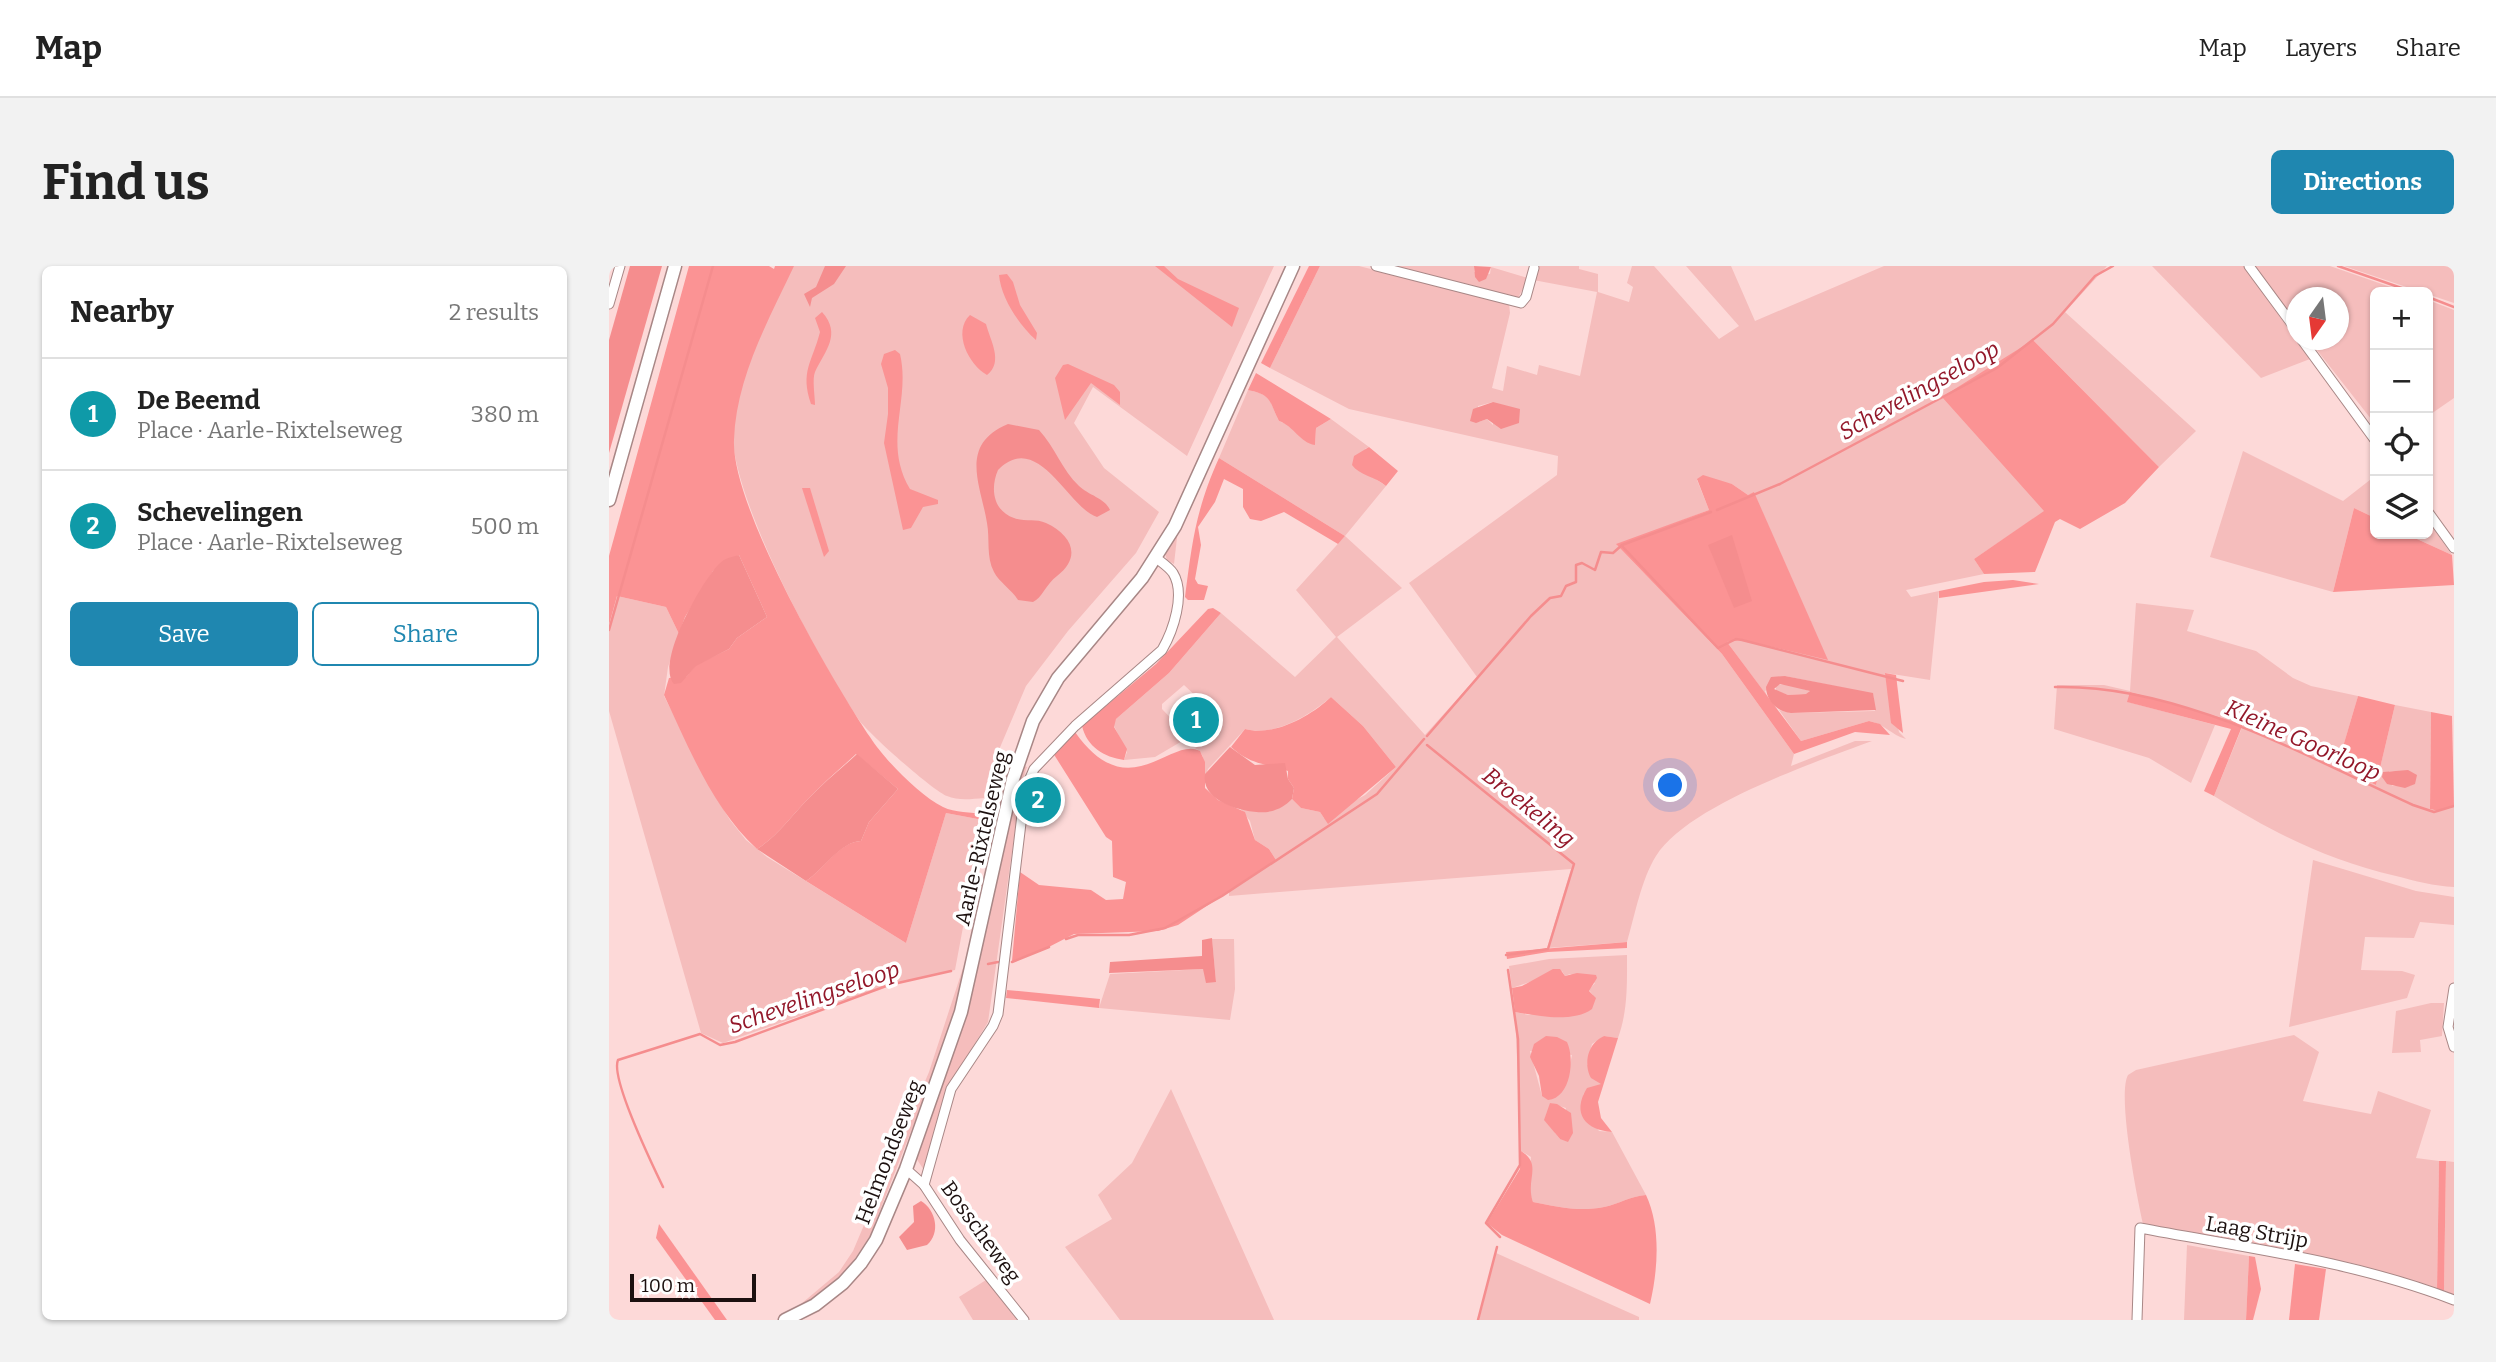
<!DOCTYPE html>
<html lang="en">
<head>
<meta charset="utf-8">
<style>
	body { margin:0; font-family:Bitter,serif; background:#f2f2f2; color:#222 }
	.controls { position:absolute; right:21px; top:21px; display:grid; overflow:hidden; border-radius:10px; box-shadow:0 2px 5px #0004 }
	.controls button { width:63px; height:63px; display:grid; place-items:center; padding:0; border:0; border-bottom:2px solid #e0e0e0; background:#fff; color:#222; font:35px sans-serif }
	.compass { position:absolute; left:1677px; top:21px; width:63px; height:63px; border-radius:50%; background:#fff; box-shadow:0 2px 5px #0004; rotate:194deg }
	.scale { position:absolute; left:21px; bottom:18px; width:126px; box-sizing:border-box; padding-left:7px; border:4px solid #1c100f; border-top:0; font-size:19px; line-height:24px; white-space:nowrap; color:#1c100f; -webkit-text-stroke:5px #fff; paint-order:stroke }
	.you { position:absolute; left:1062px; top:520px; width:24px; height:24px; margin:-18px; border:5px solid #fff; border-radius:50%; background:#1a73e8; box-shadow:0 0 0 10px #1a73e833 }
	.badge { display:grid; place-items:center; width:46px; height:46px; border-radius:50%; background:#1f87b0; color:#fff; font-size:23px; font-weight:700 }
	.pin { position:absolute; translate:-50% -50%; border:4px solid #fff; box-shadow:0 2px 7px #0006 }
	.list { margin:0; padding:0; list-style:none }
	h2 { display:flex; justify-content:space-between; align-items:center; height:91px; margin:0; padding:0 28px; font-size:30px }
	h2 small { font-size:23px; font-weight:400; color:#767676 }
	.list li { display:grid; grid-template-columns:46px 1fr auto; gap:21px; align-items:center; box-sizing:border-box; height:112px; padding:0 28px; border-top:2px solid #e0e0e0 }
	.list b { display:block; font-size:26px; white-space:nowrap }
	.list p { margin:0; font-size:23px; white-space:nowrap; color:#767676 }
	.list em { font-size:23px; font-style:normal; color:#767676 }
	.actions { display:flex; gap:14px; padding:21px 28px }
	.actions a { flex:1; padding:16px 0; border:2px solid #1f87b0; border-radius:10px; text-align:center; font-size:24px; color:#1f87b0 }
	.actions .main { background:#1f87b0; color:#fff }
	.icon { flex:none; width:38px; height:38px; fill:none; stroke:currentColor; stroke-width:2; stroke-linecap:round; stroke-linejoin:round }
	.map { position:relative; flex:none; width:1845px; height:1054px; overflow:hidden; border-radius:10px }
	header { display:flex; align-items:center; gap:42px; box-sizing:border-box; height:98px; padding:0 35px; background:#fff; border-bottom:2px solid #e0e0e0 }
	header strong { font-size:33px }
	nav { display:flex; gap:38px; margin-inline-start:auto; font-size:24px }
	.intro { display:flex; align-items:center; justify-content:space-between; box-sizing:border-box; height:168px; padding:0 42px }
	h1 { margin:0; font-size:49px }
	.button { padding:18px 32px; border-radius:10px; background:#1f87b0; color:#fff; font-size:24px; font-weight:700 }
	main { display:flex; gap:42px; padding:0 42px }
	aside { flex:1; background:#fff; border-radius:10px; box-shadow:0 2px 5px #0004 }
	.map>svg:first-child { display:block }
	.green { fill:#f5bdbc; fill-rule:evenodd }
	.forest { fill:#fb9394 }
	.water { fill:#f58d8e; fill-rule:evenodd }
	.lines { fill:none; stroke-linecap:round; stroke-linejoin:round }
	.stream { stroke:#f58d8e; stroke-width:2.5 }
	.street-casing { stroke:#a88786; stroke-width:11 }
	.secondary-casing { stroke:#a88786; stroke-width:15 }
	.street { stroke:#fff; stroke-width:9 }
	.secondary { stroke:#fff; stroke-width:12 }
	.labels { text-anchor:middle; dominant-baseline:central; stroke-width:7; stroke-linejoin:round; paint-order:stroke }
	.street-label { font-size:21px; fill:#1c100f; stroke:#fff }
	.water-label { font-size:23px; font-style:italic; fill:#93182a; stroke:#fff }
</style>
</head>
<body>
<header>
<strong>Map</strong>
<nav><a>Map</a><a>Layers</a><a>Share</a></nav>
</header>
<div class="intro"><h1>Find us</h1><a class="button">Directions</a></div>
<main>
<aside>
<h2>Nearby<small>2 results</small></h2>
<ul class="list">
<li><span class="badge" style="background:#0f9aa8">1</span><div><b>De Beemd</b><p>Place · Aarle-Rixtelseweg</p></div><em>380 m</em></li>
<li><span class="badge" style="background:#0f9aa8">2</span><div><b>Schevelingen</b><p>Place · Aarle-Rixtelseweg</p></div><em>500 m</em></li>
</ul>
<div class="actions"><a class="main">Save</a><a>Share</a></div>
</aside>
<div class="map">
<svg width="1845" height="1054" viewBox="0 0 1845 1054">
	<rect width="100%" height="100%" fill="#fdd9d8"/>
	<!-- green -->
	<g class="green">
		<path d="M183,0H665L578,190L484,121L465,157L495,202L550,246L527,287L459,365L417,420L381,505L375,532C363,533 349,535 338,530C324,525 259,467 250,454C212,399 116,222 124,159C131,103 159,50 183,0Z"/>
		<path d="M711,0H750L900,38L901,47L883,122L894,125L898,100L928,109L930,99L971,110L988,26L919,13L909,32L781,0H865V6L881,8L882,1L919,12L924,0H970V3L989,8V26L1020,36L1024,21L1018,17L1023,0H1045L1110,73L1130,60L1077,0H1122L1146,55L1275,0H1498L1456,46L1587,165L1550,201L1424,74L1393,96L1436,245L1365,293L1375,308L1297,324L1302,331L1330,325L1321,414L1277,407L1290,466L1297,473C1282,469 1276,458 1260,455L1192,475L1170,444L1182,447L1266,445L1264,428L1176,410L1156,425L1158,430L1118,376L1133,374L1218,393L1145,227L1139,229L1123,218L1088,214L1100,244L1008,279L1113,388L1185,488L1182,500L1246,475H1263C1207,496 1079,539 1047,590C1032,614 1026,649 1018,676L938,682L962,603L620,630V626L667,594L660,583L646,574L641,555L630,541L660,546L683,533L692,542L711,546L715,552L756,529L787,501L754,460L722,431C701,449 666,471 636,463L599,503L595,514C592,502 600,490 586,482L604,473L608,450L575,419L553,438V443L580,471L546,491L515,494L518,486L504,458L507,453L560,407L612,347L686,411L727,371L687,324L736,270L610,192L639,124C665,129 660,136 670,155L684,161L706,179L707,162L722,153L760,181L756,183L759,208L777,220L736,270L793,322L728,371L816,469L868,411L800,317L948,209L949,190L740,143L661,102ZM884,136V159L878,153L870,156L869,140Z"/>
		<path d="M1543,0H1635L1701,93L1652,112Z"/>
		<path d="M1643,0H1721L1796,26H1766V158L1700,74H1730V32H1688L1687,57Z"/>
		<path d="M1735,0H1845V37Z"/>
		<path d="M1819,34L1845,44V132L1819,150Z"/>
		<path d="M1634,185L1734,235L1766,210V252L1745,242L1724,326L1601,291Z"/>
		<path d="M1819,255L1843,289L1797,268H1819Z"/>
		<path d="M569,263L565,298L558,294L555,285Z"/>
		<path d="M8,330L57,341L70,368L59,401L55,430L102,523L121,554L137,574L158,591L297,677L337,547L374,554L346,704L270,722L114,777L92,767L0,445V359Z"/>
		<path d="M1527,337L1585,344L1578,365L1647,385L1684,412L1702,420L1749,430L1728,501L1767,519L1786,439L1822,446L1821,543L1830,545L1845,540V621C1825,620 1806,615 1787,610C1716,593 1667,568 1605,530L1634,459L1521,426L1519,436L1606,459L1582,517L1540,492L1445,463L1448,419H1495L1521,425ZM1780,505H1790L1802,520H1783Z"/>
		<path d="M1178,418L1201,425L1199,428L1179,429L1167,425V419Z"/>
		<path d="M411,498L418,501L413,515L379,756L345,812L315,904L307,892L364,719Z"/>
		<path d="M1704,594L1807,625L1845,631V659L1811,656L1805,672L1756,671L1752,704L1793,705L1806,709L1798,732L1680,761Z"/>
		<path d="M603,673H625L626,723L621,754L490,742L501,708L594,703L607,716Z"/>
		<path d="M1018,689C1018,718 1019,744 1009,772L995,770L983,778L978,798L994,819L975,827L972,840L990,865L1003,866L1037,929C1021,930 1010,938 995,941C971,946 948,941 924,936L919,921L922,891L912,885L906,746L920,749L984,729L980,724L986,717L961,708L956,710L953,705L903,722L900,700L940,693ZM921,785L963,789L957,818L933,830ZM941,837L957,842L951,873L946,867Z"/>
		<path d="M354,702L358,704L328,799L261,970L237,1006L202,1035L192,1038L230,1006L244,985L320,806Z"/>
		<path d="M1822,737H1835L1833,770L1811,774L1812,786L1783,787L1787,745Z"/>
		<path d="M1685,769L1710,786L1694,835L1762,848L1769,825L1822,844L1807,892L1830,895L1828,1023L1747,998L1534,958C1528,931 1508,829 1519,809L1527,804Z"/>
		<path d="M562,823L665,1054H511L456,981L503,953L489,929L523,897Z"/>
		<path d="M1837,895L1845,896V1029L1835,1025Z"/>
		<path d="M1578,979L1640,990L1637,1054H1575Z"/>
		<path d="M887,987L1030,1051V1054H870Z"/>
		<path d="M377,1014L408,1054H364L350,1031Z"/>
	</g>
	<!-- forest -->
	<g class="forest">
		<path d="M80,0H160L165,3L166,0H185C159,55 127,112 125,174C122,240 222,413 261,471C275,493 310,529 334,541C346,547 362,546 375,548L374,554L337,547L297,677L197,615C214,604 230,576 252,575L260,556L289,523L247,488C231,503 214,517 199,533C181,551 170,569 148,583C104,543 80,482 55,429L60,412L77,411L87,399L120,383L128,372L158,351L130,289L104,305L76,351L70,368L57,341L8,330L0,359V290Z"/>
		<path d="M546,0H555L569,13L630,42L623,61Z"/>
		<path d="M700,0H711L661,102L652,97Z"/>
		<path d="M398,8L404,16L411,39L428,67L427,74C410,59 392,32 390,9Z"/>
		<path d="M213,46C233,68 216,85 206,106C203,113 206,130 206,139L202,138C191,105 203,97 211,66L206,52Z"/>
		<path d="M361,49L377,58C381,74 395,96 378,109C360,99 343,66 361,49Z"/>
		<path d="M1424,74L1550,201L1516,237L1471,263L1451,253L1446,256L1426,306L1375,308L1365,293L1435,245L1333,131Z"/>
		<path d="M286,84L291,88C302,134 273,176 301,223L329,234V238L314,241L302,262L294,264L275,177L279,148V122L272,98L275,88Z"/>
		<path d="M459,98L505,119L511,126V139L482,117L456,154L446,112L454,99Z"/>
		<path d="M647,107L722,153L707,162L706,179C691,177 685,160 670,155C660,136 664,129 639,124Z"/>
		<path d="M760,181L789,205L777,220C767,211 750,209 743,199L745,190Z"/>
		<path d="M610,192L736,270L729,278L675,246L652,255L641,253L634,241V223L615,213L606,236L589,261L592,279L586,313L589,318L599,320L595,334H579L576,331C583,276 587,243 610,192Z"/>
		<path d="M1094,209L1123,218L1139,229L1145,226L1219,394L1133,374L1118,376L1192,475L1260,455L1271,458L1281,469L1246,466L1185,488L1113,388L1007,278L1100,244L1088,213Z"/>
		<path d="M193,222H201L220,285L215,291Z"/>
		<path d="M1745,242L1766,252V268H1797L1843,289L1845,319L1724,326Z"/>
		<path d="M1404,314L1430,318L1330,332V325L1375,316Z"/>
		<path d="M604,342L612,347L560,407L507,453L505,461L518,483L515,494C495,491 478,481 473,460L547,398L599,343Z"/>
		<path d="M1276,407L1287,409L1294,467L1282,457Z"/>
		<path d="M1521,426L1634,458L1605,530L1595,525L1622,463L1518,436Z"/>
		<path d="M1749,430L1786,439L1767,519L1728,501Z"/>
		<path d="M722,431L754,460L787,501L719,558L711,546L692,542L683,533L685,522L679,513V505C655,497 642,499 622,481L636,463C665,471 702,450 722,431Z"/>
		<path d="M1822,446L1843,450L1845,540L1830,545L1821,543Z"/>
		<path d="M466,466C520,543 562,469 591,485L596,496V522L609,534L636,546L646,574L660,583L667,594L569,659L549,665L465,668L432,685L403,695L411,606L430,619L482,624L497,634L514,633L517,616L504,611L503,575L497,571L444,487Z"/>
		<path d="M1018,676V682L939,686L898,693L897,686Z"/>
		<path d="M944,703H951L956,710L968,707L987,709L988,712L980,725L987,732L983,743C964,757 928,750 906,746L903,722L913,720Z"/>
		<path d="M398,724L491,733L490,742L397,732Z"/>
		<path d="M937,770L948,771L958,776C966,793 962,832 939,834L933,830L930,810L921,791L925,778Z"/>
		<path d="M995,770L1009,772L989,836L992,852L1003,866C977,864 962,848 978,822L992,818L982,812C974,797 979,777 995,770Z"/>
		<path d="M941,837L948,838L962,847L964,867L959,876L951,873L935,854Z"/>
		<path d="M912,885C934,899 916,913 924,936C948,941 971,946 995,941C1010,938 1021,930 1037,929C1052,961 1049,1004 1041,1038L893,969L878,957L911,903Z"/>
		<path d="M1830,895H1837L1835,1025L1828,1023Z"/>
		<path d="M50,958L118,1054H106L47,972Z"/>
		<path d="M1640,990L1646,991L1652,1023L1644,1054H1637Z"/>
		<path d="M1686,998L1717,1003L1710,1054H1680Z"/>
	</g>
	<!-- water -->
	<g class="water">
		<path d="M21,0H53L0,187V74Z"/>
		<path d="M216,0H237L225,18L203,32L201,41L195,28L207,21Z"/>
		<path d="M865,0L882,1L877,13L870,16L866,11Z"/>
		<path d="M884,136L911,143L910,157L892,163L878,153L867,157L861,155L864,143Z"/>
		<path d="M399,158L430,164C446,181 453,204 470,220C479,229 496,232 501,244L488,251C459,242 429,163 389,204C381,222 384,245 405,252C416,256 427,252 437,257C463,269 473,291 448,310C437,318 433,332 424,336L409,334C403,324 390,316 385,306C377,291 381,273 378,257C372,219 349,179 399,158Z"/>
		<path d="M1123,269L1143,335L1125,342L1099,279Z"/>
		<path d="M130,289L158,351L128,372L120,383L87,400L72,417L65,418C46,398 92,316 110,298C116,292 122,291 130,289Z"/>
		<path d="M1176,410L1264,427L1267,444L1182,447C1169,446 1157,435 1157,421L1162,411ZM1171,418L1201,425L1197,428L1179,429L1165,423Z"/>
		<path d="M621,481L646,499L676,497L679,513L685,522L683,533C676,540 669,544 659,546C637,548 591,536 596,508Z"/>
		<path d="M248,488L289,523L260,556L252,575C231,576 214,604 197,615L148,583C170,569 181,551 199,533C214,517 232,503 248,488Z"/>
		<path d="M1799,504L1808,509L1806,518L1796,522L1778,518L1773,511L1774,506Z"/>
		<path d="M603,672L607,716L597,717L594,703L500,707L501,696L593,690V674Z"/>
		<path d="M312,935C327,944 332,967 318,979L298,984L290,971L305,956L304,940Z"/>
	</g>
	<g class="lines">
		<!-- stream -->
		<g class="stream">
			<path d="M1729,0L1804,26"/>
			<path d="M1819,31L1845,41"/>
			<path d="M1108,244L1171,218L1388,102L1444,58L1486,10L1504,0"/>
			<path d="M1013,280L1109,382L1127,373L1133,374L1294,415"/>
			<path d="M0,364L104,0"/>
			<path d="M1446,421C1570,418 1694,489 1804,539L1825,546L1845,540"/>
			<path d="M818,470L922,350L941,332L952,330L957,320L967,316V299L973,297L986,304L992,286L1004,287L1013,279L1102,246"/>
			<path d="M818,479L965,598L939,683L897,689"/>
			<path d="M457,673L469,669H520L556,662L613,630L768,528L815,473"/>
			<path d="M403,696L440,681"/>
			<path d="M379,698L389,696"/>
			<path d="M54,921C44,900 1,812 9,794L91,768L111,779L126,776L280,719L342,705"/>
			<path d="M891,971L877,957L911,899L909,773L899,704"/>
			<path d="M869,1054L888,981"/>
		</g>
		<defs>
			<g id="street">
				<path d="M767,0L912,37L917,31L925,2"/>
				<path d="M1640,0L1688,65"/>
				<path d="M0,38L11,0"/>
				<path d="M1693,74L1766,174"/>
				<path d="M1819,246L1845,282"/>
				<path d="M1845,722L1839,761L1845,781"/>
				<path d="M297,903L315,919L351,974L415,1054"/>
				<path d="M315,919L342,823L384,760L389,748L416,524L425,503L466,460L553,384C564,365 577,328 564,307C560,301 552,296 546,291"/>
				<path d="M1528,1054L1531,962C1637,982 1744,995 1845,1034"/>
			</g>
			<g id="secondary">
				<path d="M0,234L66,0"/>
				<path d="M176,1054L206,1039L234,1017L252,997L267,974L297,903L352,746L404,513L424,455L449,412L533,312L566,260L684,0"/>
			</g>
		</defs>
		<!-- street casing -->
		<use href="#street" class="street-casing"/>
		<!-- secondary casing -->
		<use href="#secondary" class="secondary-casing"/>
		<!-- street -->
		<use href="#street" class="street"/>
		<!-- secondary -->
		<use href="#secondary" class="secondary"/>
	</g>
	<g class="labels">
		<!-- street labels -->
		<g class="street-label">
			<text transform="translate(373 572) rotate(-77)">Aarle-Rixtelseweg</text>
			<text transform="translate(280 886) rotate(-69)">Helmondseweg</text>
			<text transform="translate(372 966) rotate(54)">Bosscheweg</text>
			<text transform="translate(1648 966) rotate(10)">Laag Strijp</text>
		</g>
		<!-- water labels -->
		<g class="water-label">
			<text transform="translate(1310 124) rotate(-29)">Schevelingseloop</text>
			<text transform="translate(1694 474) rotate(24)">Kleine Goorloop</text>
			<text transform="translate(920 541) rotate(39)">Broekeling</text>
			<text transform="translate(205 731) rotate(-19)">Schevelingseloop</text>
		</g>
	</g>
</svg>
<div class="controls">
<button>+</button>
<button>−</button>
<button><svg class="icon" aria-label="locate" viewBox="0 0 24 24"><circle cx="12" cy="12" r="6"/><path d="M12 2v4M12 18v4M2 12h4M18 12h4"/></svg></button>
<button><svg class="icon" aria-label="layers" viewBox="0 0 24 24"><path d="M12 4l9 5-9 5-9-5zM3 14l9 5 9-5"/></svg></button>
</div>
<svg class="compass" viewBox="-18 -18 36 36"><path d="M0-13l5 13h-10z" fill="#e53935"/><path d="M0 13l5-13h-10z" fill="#767676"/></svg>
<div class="scale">100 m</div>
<div class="you"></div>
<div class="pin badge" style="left:587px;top:454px;background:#0f9aa8">1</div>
<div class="pin badge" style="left:429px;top:534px;background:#0f9aa8">2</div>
</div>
</main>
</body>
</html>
